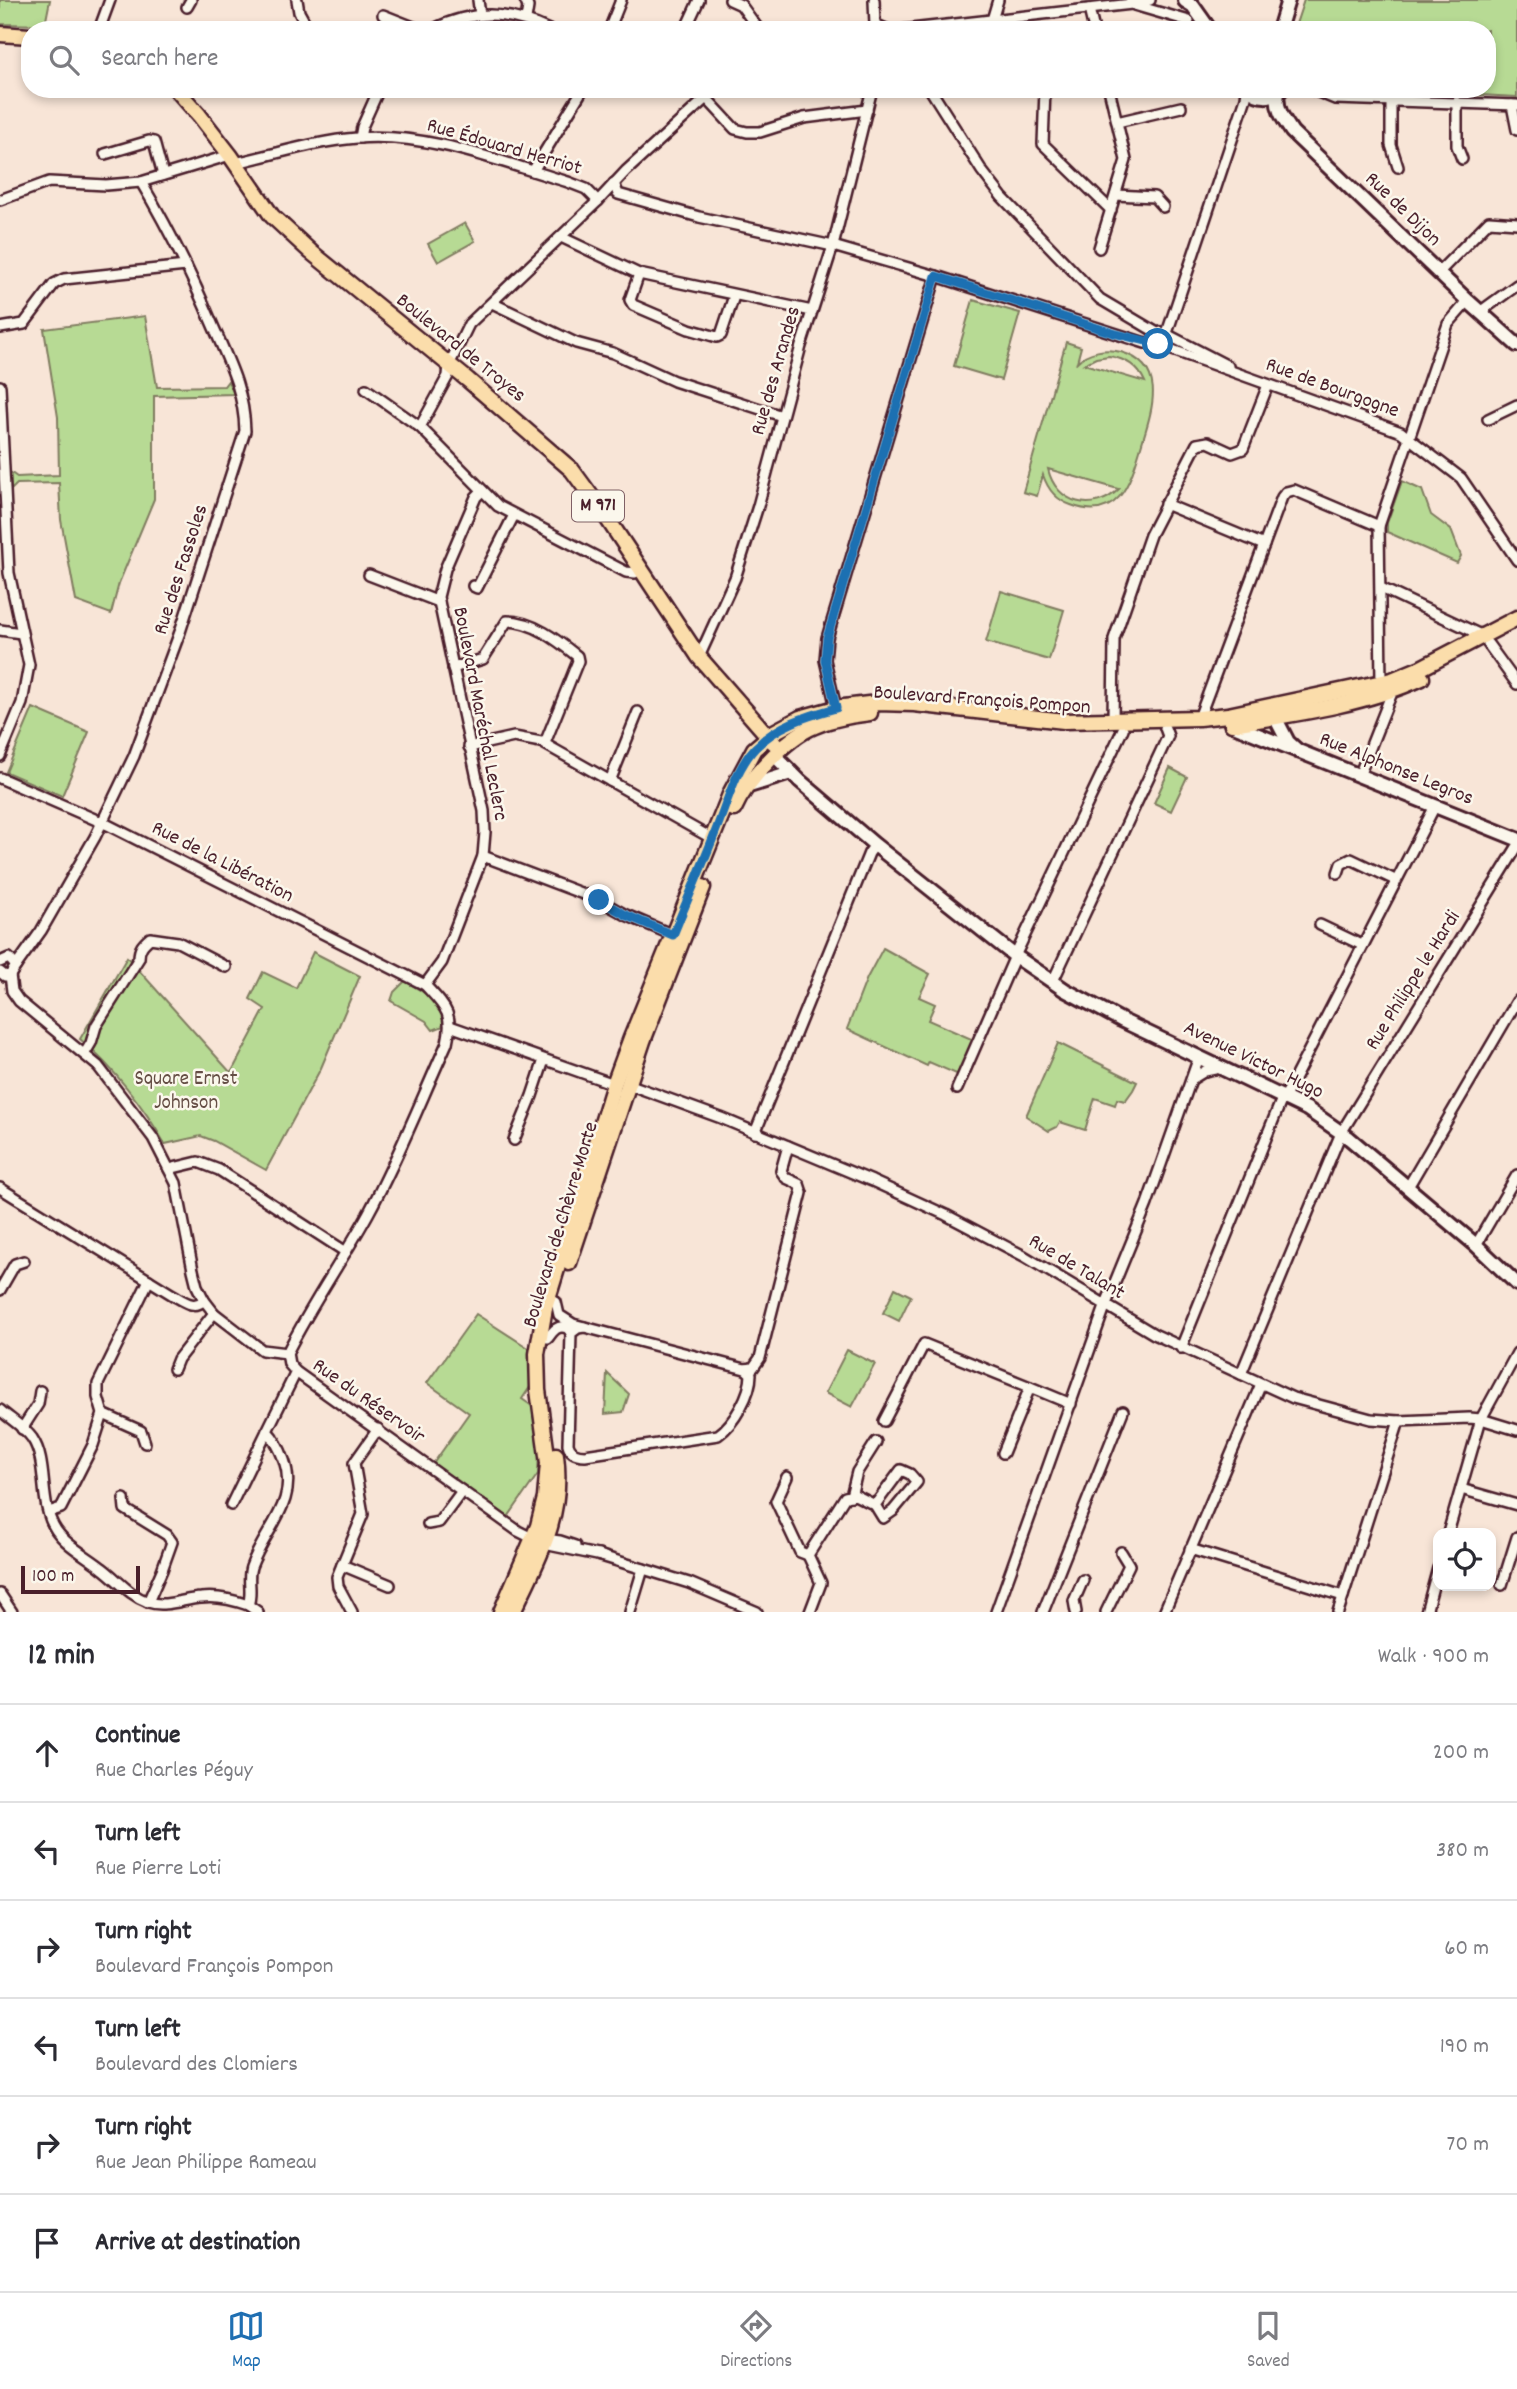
<!DOCTYPE html>
<html lang="en">
<head>
<meta charset="utf-8">
<style>
	body { margin:0; font-family:Dekko,sans-serif; background:#f7f7f7; color:#2b2b33 }
	.controls { position:absolute; right:21px; bottom:21px; display:grid; overflow:hidden; border-radius:14px; box-shadow:0 4px 10px #0003 }
	.controls button { width:63px; height:63px; display:grid; place-items:center; padding:0; border:0; border-bottom:2px solid #e1e1e2; background:#fff; color:#2b2b33; font:35px sans-serif }
	.scale { position:absolute; left:21px; bottom:18px; width:119px; box-sizing:border-box; padding-left:7px; border:4px solid #4a1f2b; border-top:0; font-size:19px; line-height:24px; white-space:nowrap; color:#4a1f2b; -webkit-text-stroke:5px #fbf7ec; paint-order:stroke }
	.stop { position:absolute; width:21px; height:21px; margin:-16px; border:5px solid #1f6fb2; border-radius:50%; background:#fff }
	.stop.end { background:#1f6fb2; border-color:#fff; box-shadow:0 2px 7px #0008 }
	.list { margin:0; padding:0; list-style:none }
	h2 { display:flex; justify-content:space-between; align-items:center; height:91px; margin:0; padding:0 28px; font-size:30px }
	h2 small { font-size:23px; font-weight:400; color:#7c7c81 }
	.list li { display:grid; grid-template-columns:46px 1fr auto; gap:21px; align-items:center; box-sizing:border-box; height:98px; padding:0 28px; border-top:2px solid #e1e1e2 }
	.list b { display:block; font-size:26px; white-space:nowrap }
	.list p { margin:0; font-size:23px; white-space:nowrap; color:#7c7c81 }
	.list em { font-size:23px; font-style:normal; color:#7c7c81 }
	.icon { flex:none; width:38px; height:38px; fill:none; stroke:currentColor; stroke-width:2; stroke-linecap:round; stroke-linejoin:round }
	.map { position:relative; flex:none; width:1517px; height:1612px; overflow:hidden }
	.search { position:absolute; background:#fff; box-shadow:0 4px 10px #0003; left:21px; right:21px; top:21px; height:77px; display:flex; align-items:center; gap:18px; box-sizing:border-box; padding:0 24px; border-radius:28px; color:#7c7c81; font-size:26px }
	.sheet { height:679px; background:#fff }
	nav { display:flex; justify-content:space-around; align-items:center; box-sizing:border-box; height:98px; border-top:2px solid #e1e1e2; background:#fff; font-size:19px; color:#7c7c81 }
	nav a { display:grid; justify-items:center; gap:4px }
	nav .on { color:#1f6fb2 }
	.map>svg:first-child { display:block }
	.green { fill:#b7da94; stroke:#807c60; stroke-width:2; fill-rule:evenodd }
	.lines { fill:none; stroke-linecap:round; stroke-linejoin:round }
	.street-casing { stroke:#4a1f2b; stroke-width:14 }
	.secondary-casing { stroke:#4a1f2b; stroke-width:18 }
	.primary-casing { stroke:#4a1f2b; stroke-width:19 }
	.street { stroke:#fbf7ec; stroke-width:9 }
	.secondary { stroke:#fbf7ec; stroke-width:12 }
	.primary { stroke:#fbddab; stroke-width:14 }
	.route { stroke:#1f6fb2; stroke-width:9 }
	.labels { text-anchor:middle; dominant-baseline:central; stroke-width:5; stroke-linejoin:round; paint-order:stroke }
	.shield { fill:#fbf7ec; stroke:#7f6065; stroke-width:2 }
	.shield-label { font-size:19px; font-weight:bold; fill:#4a1f2b }
	.street-label { font-size:21px; fill:#4a1f2b; stroke:#fbf7ec }
	.park-label { font-size:21px; fill:#654e45; stroke:#fbf7ec }
</style>
</head>
<body>
<div class="map">
<svg width="1517" height="1612" viewBox="0 0 1517 1612">
	<rect width="100%" height="100%" fill="#f8e5d7"/>
	<filter id="ink" filterUnits="userSpaceOnUse"><feTurbulence type="fractalNoise" baseFrequency=".0143" numOctaves="2"/><feDisplacementMap in="SourceGraphic" scale="14" xChannelSelector="R" yChannelSelector="G"/><feConvolveMatrix kernelMatrix="1 2 1 2 8 2 1 2 1" color-interpolation-filters="sRGB"/></filter>
	<g filter="url(#ink)">
		<!-- green -->
		<g class="green">
			<path d="M0,0H50L45,25L0,24Z"/>
			<path d="M1304,0H1517V97L1384,90L1382,92L1339,94L1325,89H1487V30H1294Z"/>
			<path d="M465,223L475,241L438,262L428,244Z"/>
			<path d="M973,300L1020,313L1001,380L954,366Z"/>
			<path d="M145,316L157,387L224,386L228,381L234,394L154,396V499L119,583L111,614L76,601L61,520L59,483L17,484L11,490L10,472L17,477L59,475L58,417L44,329Z"/>
			<path d="M1066,342L1081,347L1077,362C1088,351 1106,348 1121,352C1168,366 1152,410 1142,443C1131,479 1121,524 1071,505C1056,500 1048,490 1043,475L1037,496L1023,492ZM1109,356C1126,359 1138,366 1145,382L1084,364L1096,358ZM1048,469L1118,489H1119C1094,514 1056,504 1048,469Z"/>
			<path d="M1402,481L1422,490L1431,515L1451,530L1461,556L1457,563L1387,532V523Z"/>
			<path d="M1001,591L1064,610L1049,660L986,642Z"/>
			<path d="M33,708L89,732L62,796L6,772Z"/>
			<path d="M1170,768L1187,777L1171,811L1154,803Z"/>
			<path d="M883,948L930,974L919,997L935,1004L928,1020L976,1041L961,1076L929,1062L927,1066L847,1029L867,978Z"/>
			<path d="M313,952L360,976L321,1068L266,1170L214,1141L201,1136L165,1144C144,1107 113,1067 80,1039L127,957L231,1073L265,1009L250,999L263,972L296,988Z"/>
			<path d="M405,981C423,991 445,1003 443,1026L433,1030L426,1021L391,1001L394,992Z"/>
			<path d="M1058,1043L1137,1082L1133,1090L1125,1101L1117,1099L1115,1105L1095,1098L1085,1130L1060,1122L1057,1127L1049,1131L1026,1116Z"/>
			<path d="M895,1288L911,1296L899,1321L883,1313Z"/>
			<path d="M476,1314L530,1349V1387L522,1399L532,1406L539,1452L538,1474L508,1517L433,1464L469,1413L427,1383Z"/>
			<path d="M847,1350L875,1364L852,1407L825,1393Z"/>
			<path d="M607,1373L629,1394L623,1412L605,1414Z"/>
		</g>
		<g class="lines">
			<defs>
				<g id="street">
					<path d="M297,0L299,12L309,30"/>
					<path d="M478,0L480,15"/>
					<path d="M525,0L528,7L526,19"/>
					<path d="M730,0L741,5L759,30"/>
					<path d="M874,0L875,26"/>
					<path d="M1134,5L1189,21"/>
					<path d="M187,7L191,0"/>
					<path d="M1089,9L1094,30"/>
					<path d="M383,15L421,30"/>
					<path d="M992,20L998,0"/>
					<path d="M99,30L110,0"/>
					<path d="M432,30C472,9 508,11 549,30"/>
					<path d="M609,30L621,0"/>
					<path d="M685,30L699,0"/>
					<path d="M869,30L879,26L888,30"/>
					<path d="M902,30L1132,4L1150,0"/>
					<path d="M698,89L735,129L747,132H760L804,118L867,110"/>
					<path d="M930,89L982,171L1002,197L1100,299L1159,334"/>
					<path d="M1045,89L1043,144L1111,210"/>
					<path d="M1311,89L1335,99L1517,105"/>
					<path d="M1391,99V145L1398,167"/>
					<path d="M1457,102V146L1462,159"/>
					<path d="M1512,105L1517,130"/>
					<path d="M1117,122L1181,107"/>
					<path d="M360,138L362,127L379,89"/>
					<path d="M105,154L149,141L154,142L163,175"/>
					<path d="M235,163C276,154 316,141 357,138C428,132 500,162 568,182L586,189L598,201"/>
					<path d="M533,171L583,89"/>
					<path d="M614,183L618,194L699,217L833,246L936,276L1145,343L1157,342L1164,347L1170,343V336L1161,332L1156,338L1157,342"/>
					<path d="M1116,195L1154,197L1163,207"/>
					<path d="M0,200L49,182L106,185L141,182L230,155"/>
					<path d="M561,237L639,274L812,311"/>
					<path d="M1099,248L1126,160L1109,89"/>
					<path d="M1438,273L1489,221L1517,223"/>
					<path d="M639,274L630,300L633,305L689,329L717,337L721,335L734,296"/>
					<path d="M492,303L576,343L613,353L674,381L782,416"/>
					<path d="M1480,312L1517,285"/>
					<path d="M0,328L24,324L54,284L64,279L186,266"/>
					<path d="M1167,333L1246,98L1247,89"/>
					<path d="M1170,336L1228,366"/>
					<path d="M1164,347L1401,432L1461,478L1517,560"/>
					<path d="M0,386L9,573L29,665L22,703L0,756"/>
					<path d="M366,389L420,427"/>
					<path d="M1488,419L1517,405"/>
					<path d="M1165,504L1264,545"/>
					<path d="M640,569L635,573L626,572L498,506L420,427L448,376L449,365L469,324L598,201L626,171L716,89"/>
					<path d="M369,575L439,602"/>
					<path d="M473,586L477,588L514,515"/>
					<path d="M1381,588L1483,636"/>
					<path d="M0,630L21,633"/>
					<path d="M1488,644L1517,684"/>
					<path d="M699,657L735,578L758,506L801,346L833,246L872,89"/>
					<path d="M453,668L483,659L507,621C533,621 557,640 577,656L578,661L545,743"/>
					<path d="M1381,683L1379,526L1448,324L1468,301"/>
					<path d="M836,708L825,660L827,638L936,276"/>
					<path d="M1199,718L1282,497L1286,492L1294,490L1379,526"/>
					<path d="M1113,720L1114,639L1150,535L1197,444L1208,442L1232,453L1243,449L1268,385"/>
					<path d="M469,747L514,737L541,742L713,839"/>
					<path d="M1359,776L1393,690"/>
					<path d="M0,778L108,825L425,985C445,1007 454,1013 447,1043C421,1100 398,1159 368,1214C342,1261 311,1305 287,1353"/>
					<path d="M610,781L638,712"/>
					<path d="M483,856L599,900L626,915L673,935"/>
					<path d="M1338,873L1341,864L1351,859L1395,880"/>
					<path d="M1320,925L1362,945"/>
					<path d="M0,962L9,958L16,966L10,975L5,976L0,972"/>
					<path d="M16,966L41,931L95,837L134,756L180,632L245,431C244,392 230,364 214,328C193,278 169,229 141,182"/>
					<path d="M10,975L12,991L19,1001L98,1066L153,1138L176,1183L193,1270L197,1286L204,1300L214,1313L262,1350L287,1353"/>
					<path d="M1053,981L1168,736L1165,728"/>
					<path d="M425,985L442,962L483,856L485,832L484,811L438,597L445,569L476,497L482,491"/>
					<path d="M450,1026L614,1084"/>
					<path d="M85,1053L91,1043L96,1026L139,958C139,948 143,944 150,938L178,942L226,967"/>
					<path d="M1192,1079L1205,1071L1220,1068"/>
					<path d="M628,1084L721,1118L872,1181L946,1215L1024,1256L1154,1334L1293,1398L1371,1419L1399,1421L1469,1418L1481,1419L1517,1430"/>
					<path d="M957,1089L1015,956L1123,729"/>
					<path d="M755,1133L869,853L875,845"/>
					<path d="M514,1140L532,1096L544,1060"/>
					<path d="M169,1169L198,1162L219,1170L346,1252"/>
					<path d="M1408,1187L1517,1001"/>
					<path d="M0,1188L173,1295C184,1301 194,1310 204,1300"/>
					<path d="M1476,1245L1517,1175"/>
					<path d="M0,1290L15,1264L24,1261"/>
					<path d="M556,1302L559,1315L573,1324L745,1369L753,1368L760,1358L802,1193L799,1184L786,1178L781,1171L788,1146"/>
					<path d="M584,1327L578,1328L571,1333L568,1444C570,1453 577,1455 585,1455L718,1435C734,1424 751,1394 751,1374L746,1369"/>
					<path d="M548,1338C553,1331 558,1324 567,1328L571,1332"/>
					<path d="M1181,1348L1283,1096L1287,1093L1435,806"/>
					<path d="M287,1353L289,1364L296,1372L518,1531L544,1544L602,1556"/>
					<path d="M174,1369L178,1359L214,1313"/>
					<path d="M1241,1374L1341,1133L1517,847"/>
					<path d="M0,1410C10,1419 24,1427 32,1438C49,1463 38,1504 56,1530C67,1546 87,1556 102,1568C117,1579 129,1595 148,1602C165,1608 184,1599 201,1598C217,1596 234,1600 248,1605"/>
					<path d="M103,1414L141,1431L145,1443"/>
					<path d="M884,1421L924,1344L1030,1387"/>
					<path d="M22,1429L38,1404L40,1391"/>
					<path d="M1003,1453L1030,1387L1071,1404"/>
					<path d="M787,1477L776,1501L800,1552L808,1555"/>
					<path d="M1461,1489L1517,1505"/>
					<path d="M851,1496L857,1472L876,1442"/>
					<path d="M124,1499L125,1509L167,1535L172,1542L162,1570L148,1602"/>
					<path d="M231,1505L267,1431"/>
					<path d="M49,1512L61,1508L93,1445L103,1414L98,1397V1384L149,1280"/>
					<path d="M428,1524L439,1522L462,1491"/>
					<path d="M1448,1533L1481,1419L1517,1353"/>
					<path d="M544,1539L560,1541L575,1546"/>
					<path d="M1190,1549L1343,1596"/>
					<path d="M598,1555L689,1583L757,1612"/>
					<path d="M342,1565L390,1585"/>
					<path d="M1502,1585L1517,1537"/>
					<path d="M0,1594L12,1612"/>
					<path d="M258,1612L248,1605C253,1593 247,1579 251,1567C265,1528 299,1503 284,1460C280,1449 276,1440 267,1431L296,1372"/>
					<path d="M352,1612L338,1586L337,1577L363,1514L354,1463L378,1429"/>
					<path d="M630,1612L643,1569"/>
					<path d="M810,1612L821,1583L808,1555L845,1497L855,1495L875,1505L901,1470L910,1474L917,1482L893,1511L883,1518L875,1505"/>
					<path d="M996,1612L1106,1304L1147,1204L1199,1057"/>
					<path d="M1043,1612L1123,1411"/>
					<path d="M1076,1612L1074,1601L1083,1580"/>
					<path d="M1106,1612L1129,1565L1121,1552"/>
					<path d="M1164,1612L1261,1384"/>
					<path d="M1338,1612L1399,1421"/>
					<path d="M1426,1612L1438,1568"/>
				</g>
				<g id="secondary">
					<path d="M1185,1L1193,6L1210,30"/>
					<path d="M1279,30L1288,0"/>
					<path d="M1248,89C1259,98 1271,99 1282,89"/>
					<path d="M1278,93C1275,108 1284,120 1292,132L1468,301L1517,345"/>
					<path d="M1275,717L1288,742L1298,751"/>
					<path d="M1231,724L1517,839"/>
					<path d="M774,755L800,781L875,845L1015,956L1065,990L1121,1020L1307,1109L1349,1138L1476,1245L1517,1284"/>
					<path d="M746,787L791,773"/>
				</g>
				<g id="primary">
					<path d="M0,34L30,36"/>
					<path d="M176,89L199,115L230,155L272,216L311,252L468,380L572,470L605,515L699,657L774,743"/>
					<path d="M1232,724C1295,714 1363,705 1422,678"/>
					<path d="M734,809C741,793 750,782 761,769C796,730 818,719 870,713"/>
					<path d="M569,1263L643,1041L703,887"/>
					<path d="M501,1612L538,1526L545,1498L548,1463L538,1390L537,1354L545,1308L614,1084L631,1038L731,792L754,749L774,732L800,718L836,708L877,703L914,704L1064,721L1199,718L1228,715L1392,680L1421,668L1517,618"/>
					<path d="M513,1612C538,1559 564,1516 556,1455"/>
				</g>
			</defs>
			<!-- street casing -->
			<use href="#street" class="street-casing"/>
			<!-- secondary casing -->
			<use href="#secondary" class="secondary-casing"/>
			<!-- primary casing -->
			<use href="#primary" class="primary-casing"/>
			<!-- street -->
			<use href="#street" class="street"/>
			<!-- secondary -->
			<use href="#secondary" class="secondary"/>
			<!-- primary -->
			<use href="#primary" class="primary"/>
		</g>
	</g>
	<g class="lines" filter="url(#ink)">
		<!-- route -->
		<path class="route" d="M599,900L626,915L673,935C688,898 704,862 718,825C728,800 736,768 755,748C777,725 807,716 836,708L825,660L827,638L936,276L1113,333L1158,344"/>
	</g>
	<g class="labels">
		<!-- shield labels -->
		<rect class="shield" x="572" y="490.5" width="52" height="31" rx="5"/>
		<g class="shield-label">
			<text x="598" y="506">M 971</text>
		</g>
		<!-- street labels -->
		<g class="street-label">
			<text transform="translate(504 148) rotate(16)">Rue Édouard Herriot</text>
			<text transform="translate(1402 210) rotate(44)">Rue de Dijon</text>
			<text transform="translate(460 349) rotate(39)">Boulevard de Troyes</text>
			<text transform="translate(777 371) rotate(-74)">Rue des Arandes</text>
			<text transform="translate(1332 389) rotate(20)">Rue de Bourgogne</text>
			<text transform="translate(182 570) rotate(-72)">Rue des Fassoles</text>
			<text transform="translate(982 701) rotate(4)">Boulevard François Pompon</text>
			<text transform="translate(479 714) rotate(79)">Boulevard Maréchal Leclerc</text>
			<text transform="translate(1396 770) rotate(22)">Rue Alphonse Legros</text>
			<text transform="translate(222 863) rotate(27)">Rue de la Libération</text>
			<text transform="translate(1414 981) rotate(-58)">Rue Philippe le Hardi</text>
			<text transform="translate(1253 1061) rotate(26)">Avenue Victor Hugo</text>
			<text transform="translate(562 1225) rotate(-73)">Boulevard de Chèvre Morte</text>
			<text transform="translate(1076 1268) rotate(31)">Rue de Talant</text>
			<text transform="translate(368 1402) rotate(35)">Rue du Réservoir</text>
		</g>
		<!-- park labels -->
		<g class="park-label">
			<text x="186" y="1080">Square Ernst<tspan x="186" dy="24">Johnson</tspan></text>
		</g>
	</g>
</svg>
<div class="controls">
<button><svg class="icon" aria-label="locate" viewBox="0 0 24 24"><circle cx="12" cy="12" r="6"/><path d="M12 2v4M12 18v4M2 12h4M18 12h4"/></svg></button>
</div>
<div class="scale">100 m</div>
<div class="stop" style="left:1158px;top:344px"></div>
<div class="stop end" style="left:599px;top:900px"></div>
<div class="search"><svg class="icon" aria-label="search" viewBox="0 0 24 24"><circle cx="10" cy="10" r="6"/><path d="M15 15l6 6"/></svg>Search here</div>
</div>
<section class="sheet">
<h2>12 min<small>Walk · 900 m</small></h2>
<ul class="list">
<li><svg class="icon" aria-label="ahead" viewBox="0 0 24 24"><path d="M12 20V5M6 11l6-6 6 6"/></svg><div><b>Continue</b><p>Rue Charles Péguy</p></div><em>200 m</em></li>
<li><svg class="icon" aria-label="left" viewBox="0 0 24 24"><path d="M17 20v-9H6M10 6l-5 5 5 5"/></svg><div><b>Turn left</b><p>Rue Pierre Loti</p></div><em>380 m</em></li>
<li><svg class="icon" aria-label="right" viewBox="0 0 24 24"><path d="M7 20v-9h11M14 6l5 5-5 5"/></svg><div><b>Turn right</b><p>Boulevard François Pompon</p></div><em>60 m</em></li>
<li><svg class="icon" aria-label="left" viewBox="0 0 24 24"><path d="M17 20v-9H6M10 6l-5 5 5 5"/></svg><div><b>Turn left</b><p>Boulevard des Clomiers</p></div><em>190 m</em></li>
<li><svg class="icon" aria-label="right" viewBox="0 0 24 24"><path d="M7 20v-9h11M14 6l5 5-5 5"/></svg><div><b>Turn right</b><p>Rue Jean Philippe Rameau</p></div><em>70 m</em></li>
<li><svg class="icon" aria-label="arrive" viewBox="0 0 24 24"><path d="M6 21V4h12l-3 4 3 4H6"/></svg><div><b>Arrive at destination</b></div></li>
</ul>
</section>
<nav>
<a class="on"><svg class="icon" aria-label="map" viewBox="0 0 24 24"><path d="M3 6l6-2 6 2 6-2v14l-6 2-6-2-6 2zM9 4v14M15 6v14"/></svg>Map</a>
<a><svg class="icon" aria-label="directions" viewBox="0 0 24 24"><path d="M12 3l9 9-9 9-9-9zM9 14v-3h6M13 9l2 2-2 2"/></svg>Directions</a>
<a><svg class="icon" aria-label="saved" viewBox="0 0 24 24"><path d="M7 4h10v16l-5-4-5 4z"/></svg>Saved</a>
</nav>
</body>
</html>
